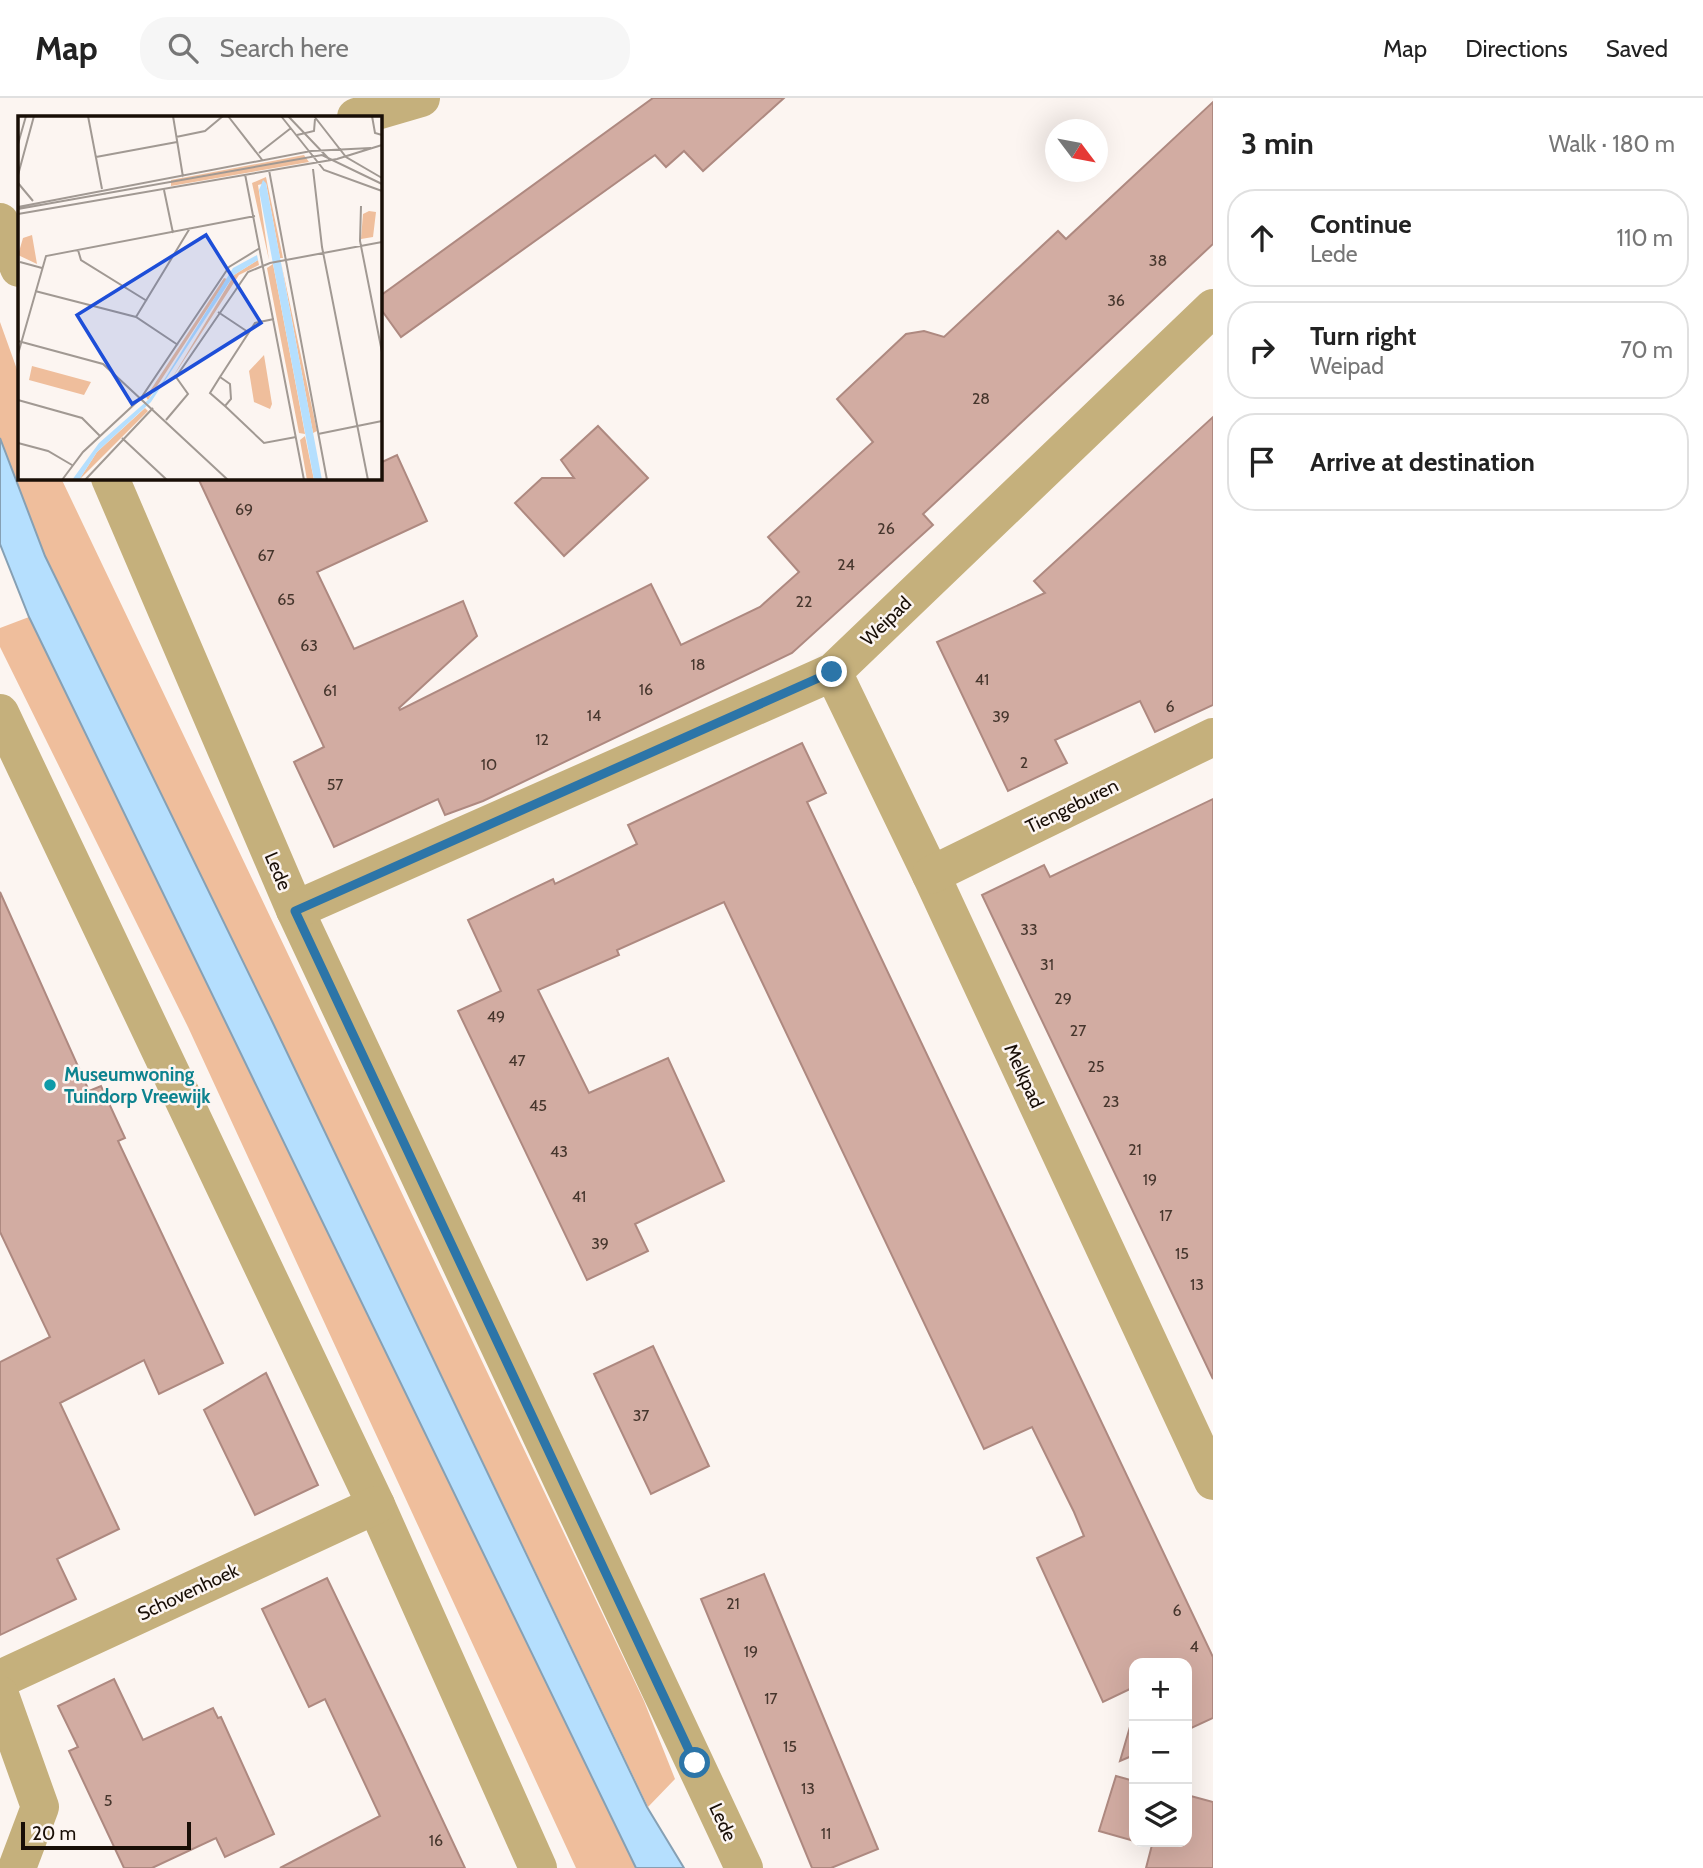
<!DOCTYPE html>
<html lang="en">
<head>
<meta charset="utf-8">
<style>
	body { margin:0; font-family:Cabin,sans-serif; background:#f6f6f6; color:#222 }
	.controls { position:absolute; right:21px; bottom:21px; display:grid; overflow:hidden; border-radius:14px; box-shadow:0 7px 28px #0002 }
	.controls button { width:63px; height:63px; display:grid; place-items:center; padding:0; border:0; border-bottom:2px solid #e0e0e0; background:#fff; color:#222; font:35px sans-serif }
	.compass { position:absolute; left:1045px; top:21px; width:63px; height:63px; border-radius:50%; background:#fff; box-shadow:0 7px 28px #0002; rotate:122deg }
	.scale { position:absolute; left:21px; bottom:18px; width:170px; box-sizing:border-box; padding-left:7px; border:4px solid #180e06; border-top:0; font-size:19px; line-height:24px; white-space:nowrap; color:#180e06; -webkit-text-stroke:5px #fcf5f1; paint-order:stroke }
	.stop { position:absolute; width:21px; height:21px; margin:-16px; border:5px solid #2c75a8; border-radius:50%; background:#fff }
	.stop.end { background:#2c75a8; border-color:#fff; box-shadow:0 2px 7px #0008 }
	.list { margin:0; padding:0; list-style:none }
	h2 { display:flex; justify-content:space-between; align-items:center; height:91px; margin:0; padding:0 28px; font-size:30px }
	h2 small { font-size:23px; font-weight:400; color:#767676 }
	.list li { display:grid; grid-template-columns:46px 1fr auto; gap:21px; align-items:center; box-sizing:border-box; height:98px; margin:0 14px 14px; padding:0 14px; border:2px solid #e0e0e0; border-radius:28px }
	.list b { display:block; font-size:26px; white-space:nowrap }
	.list p { margin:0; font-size:23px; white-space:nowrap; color:#767676 }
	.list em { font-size:23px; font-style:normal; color:#767676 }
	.icon { flex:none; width:38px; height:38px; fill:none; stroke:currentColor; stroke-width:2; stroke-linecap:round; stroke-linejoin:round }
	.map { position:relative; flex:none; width:1213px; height:1770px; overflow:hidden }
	header { display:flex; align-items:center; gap:42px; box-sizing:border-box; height:98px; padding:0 35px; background:#fff; border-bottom:2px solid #e0e0e0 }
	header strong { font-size:33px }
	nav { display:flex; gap:38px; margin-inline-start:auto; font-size:24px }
	.search { width:490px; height:63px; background:#f6f6f6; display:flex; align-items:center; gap:18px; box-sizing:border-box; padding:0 24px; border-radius:28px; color:#767676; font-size:26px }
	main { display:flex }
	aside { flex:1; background:#fff }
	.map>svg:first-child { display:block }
	.green { fill:#efbe9c }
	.water { fill:#b5dffe; stroke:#86a0b4; stroke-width:2 }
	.building { fill:#d2aca2; stroke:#ae8980; stroke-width:2 }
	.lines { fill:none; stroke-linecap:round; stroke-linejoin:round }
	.minor { stroke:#c5b07c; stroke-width:38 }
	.route { stroke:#2c75a8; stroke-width:9 }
	.culture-dot { fill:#0f9aa8; stroke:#fcf5f1; stroke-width:2.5 }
	.labels { text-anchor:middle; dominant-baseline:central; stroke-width:5; stroke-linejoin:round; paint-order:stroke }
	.number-label { font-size:16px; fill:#46362d }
	.street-label { font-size:19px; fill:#180e06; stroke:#fcf5f1 }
	.culture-label { font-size:19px; font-weight:bold; fill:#0d838f; stroke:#fcf5f1; text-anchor:start }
	.inset-road { fill:none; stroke:#a19993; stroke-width:2 }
	.view { fill:#1d4ed8; fill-opacity:0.15; stroke:#1d4ed8; stroke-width:3.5 }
	.inset-edge { fill:none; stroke:#180e06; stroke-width:3.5 }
</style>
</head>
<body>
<header>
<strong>Map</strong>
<div class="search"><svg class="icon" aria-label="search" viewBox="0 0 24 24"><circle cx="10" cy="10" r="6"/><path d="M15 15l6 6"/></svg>Search here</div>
<nav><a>Map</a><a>Directions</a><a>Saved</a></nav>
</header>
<main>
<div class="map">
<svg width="1213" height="1770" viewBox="0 0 1213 1770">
	<rect width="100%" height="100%" fill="#fcf5f1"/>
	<!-- green -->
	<g class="green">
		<path d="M0,224L19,277V380H61L644,1603L675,1681L648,1709L271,921L45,458L0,340Z"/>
		<path d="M29,519L91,643L636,1770H576L188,929L0,549V530Z"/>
	</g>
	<!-- water -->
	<path class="water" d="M0,340L45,458L271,921L647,1709L684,1770H636L29,519L0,446Z"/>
	<!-- building -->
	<g class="building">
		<path d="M653,0H784L703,73L684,53L666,69L655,57L401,239L380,210V198Z"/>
		<path d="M1213,4V146L923,416L933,427L792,555L483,703L445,717L438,701L334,749L294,664L324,649L198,380H380V365L397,357L427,423L317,474L354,551L463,503L477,538L399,610L400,612L651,486L681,547L760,509L799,474L768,439L873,344L837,301L906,236L924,233L944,239L1058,133L1066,141Z"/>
		<path d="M1213,319V607L1155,634L1140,603L1055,642L1067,665L1008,693L937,544L1045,495L1034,483Z"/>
		<path d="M598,328L648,380L564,458L515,405L542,380H574L561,362Z"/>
		<path d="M802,645L826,695L807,704L1213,1559V1620L1187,1632V1565H1134V1589L1103,1604L1037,1460L1084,1438L1074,1414L1032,1329L984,1351L724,804L617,852L619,857L538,892L589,995L668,960L724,1083L635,1126L648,1153L587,1182L458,913L501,893L468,822L553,781L555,786L637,746L628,727Z"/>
		<path d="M1213,701V1281L982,797L1044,767L1050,779Z"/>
		<path d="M0,794L89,993L101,988L125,1040L118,1043L223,1265L159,1296L144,1262L60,1305L119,1431L57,1461L76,1501L0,1537V1264L50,1239L0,1134Z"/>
		<path d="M653,1248L709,1368L651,1396L594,1276Z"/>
		<path d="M266,1275L318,1387L255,1417L204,1312Z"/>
		<path d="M764,1476L878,1751L831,1770H812L701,1501Z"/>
		<path d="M327,1480L404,1640L465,1770H280L380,1718L325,1601L309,1609L262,1511Z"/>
		<path d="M114,1581L143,1642L213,1610L218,1620L221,1619L274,1736L225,1759L216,1740L152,1770H124L69,1653L78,1649L58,1608Z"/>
		<path d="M1134,1615V1657L1120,1663Z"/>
		<path d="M1116,1678L1134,1683V1743L1099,1733Z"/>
		<path d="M1187,1697L1213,1704V1770H1146L1152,1747L1139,1744H1187Z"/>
	</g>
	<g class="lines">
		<!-- minor -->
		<g class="minor">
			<path d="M356,19L421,0"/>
			<path d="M0,124L19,170"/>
			<path d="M110,380L295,812L744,1770"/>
			<path d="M833,574L931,777L1213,1383"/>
			<path d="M0,615L376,1407L538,1770"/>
			<path d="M931,777L1213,639"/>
			<path d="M295,812L833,574L1213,210"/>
			<path d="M0,1581L376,1407"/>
			<path d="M0,1597L40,1709L17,1770"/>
		</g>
	</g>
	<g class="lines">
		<!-- route -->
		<path class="route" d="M695,1665L295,813L832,574"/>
	</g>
	<!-- markers -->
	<circle class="culture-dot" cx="50" cy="987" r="7"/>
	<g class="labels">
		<!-- number labels -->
		<g class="number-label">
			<text x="1158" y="162">38</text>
			<text x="1116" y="202">36</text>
			<text x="981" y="300">28</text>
			<text x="244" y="411">69</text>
			<text x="886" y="430">26</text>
			<text x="266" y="457">67</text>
			<text x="846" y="466">24</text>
			<text x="286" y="501">65</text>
			<text x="804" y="503">22</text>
			<text x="309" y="547">63</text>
			<text x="698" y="566">18</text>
			<text x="982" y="581">41</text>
			<text x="646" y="591">16</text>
			<text x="330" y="592">61</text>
			<text x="1170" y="608">6</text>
			<text x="594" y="617">14</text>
			<text x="1001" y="618">39</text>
			<text x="542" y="641">12</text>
			<text x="1024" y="664">2</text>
			<text x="489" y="666">10</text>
			<text x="335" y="686">57</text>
			<text x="1029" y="831">33</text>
			<text x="1047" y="866">31</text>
			<text x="1063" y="900">29</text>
			<text x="496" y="918">49</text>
			<text x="1078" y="932">27</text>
			<text x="517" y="962">47</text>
			<text x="1096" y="968">25</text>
			<text x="1111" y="1003">23</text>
			<text x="538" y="1007">45</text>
			<text x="1135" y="1051">21</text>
			<text x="559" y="1053">43</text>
			<text x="1150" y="1081">19</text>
			<text x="579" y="1098">41</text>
			<text x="1166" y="1117">17</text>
			<text x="600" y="1145">39</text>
			<text x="1182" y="1155">15</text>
			<text x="1197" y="1186">13</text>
			<text x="641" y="1317">37</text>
			<text x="733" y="1505">21</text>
			<text x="1177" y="1512">6</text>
			<text x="1194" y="1548">4</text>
			<text x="751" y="1553">19</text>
			<text x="771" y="1600">17</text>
			<text x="790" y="1648">15</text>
			<text x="808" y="1690">13</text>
			<text x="108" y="1702">5</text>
			<text x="826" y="1735">11</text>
			<text x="436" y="1742">16</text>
		</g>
		<!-- street labels -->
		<g class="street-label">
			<text transform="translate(886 523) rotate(-44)">Weipad</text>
			<text transform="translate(1072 708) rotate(-26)">Tiengeburen</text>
			<text transform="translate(278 773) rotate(67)">Lede</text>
			<text transform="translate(1024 978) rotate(65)">Melkpad</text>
			<text transform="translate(188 1494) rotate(-25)">Schovenhoek</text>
			<text transform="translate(723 1724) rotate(65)">Lede</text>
		</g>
		<!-- culture labels -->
		<g class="culture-label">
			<text x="64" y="976">Museumwoning<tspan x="64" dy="22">Tuindorp Vreewijk</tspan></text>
		</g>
	</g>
	<!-- overview -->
	<g transform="translate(18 18)">
		<rect width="364" height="364" fill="#fcf5f1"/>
		<path d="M286,39L291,46L153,70V64ZM248,61L265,142H262L248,67L240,69L251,144L234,67ZM351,95L358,96L355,121L343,123L345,98ZM14,119L19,148L0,139L5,122ZM240,144L241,149L221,159L153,264L216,159ZM263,146L299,315L295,317ZM255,148L273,243L287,318L281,317L249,152ZM206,162L209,163L130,284L128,281ZM246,239L254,288L252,293L236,286L231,255ZM14,250L73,266L66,279L11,264ZM127,292L130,295L61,364L79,336ZM287,320L296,364H289L282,324Z" fill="#efbe9c"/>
		<path d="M245,64L248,67L304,364H296L241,74ZM239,139L240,144L216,159L133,286L79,336L61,364H54L81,327L130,284L146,264L215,152Z" fill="#b5dffe"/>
		<path class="inset-road" d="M70,0L84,73M155,0L165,61M210,0L245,45M263,0L306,54L364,75M270,0L311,43M296,0L328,41L364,62M354,0L357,17L364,19M279,19L296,15L297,3M158,21L187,15L205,0M0,28L8,0M241,37L273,12M78,41L159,26M295,53L304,131L350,364M251,54L309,364M227,58L286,364M0,59L16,0M0,67L15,85M146,74L155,117M343,90L342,125L364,236M0,91L293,35L353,32M0,93L304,39L364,68M0,98L319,43L364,29M60,134L63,144L129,185M2,146L24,152M17,175L118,201L160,229M200,196L230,216M118,201L172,112M0,225L85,248L210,364M0,238L28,140L237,100M202,261L237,207L256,203M202,261L212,268L213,283L207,290L192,277ZM0,284L64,302L82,320M207,290L246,327L278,321M148,304L170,278L158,261L230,156L252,147L364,126M300,318L364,305M104,322L149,364M0,327L30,335L54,349M44,364L65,336L123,282L211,151L242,132M67,364L135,292"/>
		<path class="view" d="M188,119L243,207L114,288L59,199Z"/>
		<rect width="364" height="364" class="inset-edge"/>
	</g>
</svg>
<div class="controls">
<button>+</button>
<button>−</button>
<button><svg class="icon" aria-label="layers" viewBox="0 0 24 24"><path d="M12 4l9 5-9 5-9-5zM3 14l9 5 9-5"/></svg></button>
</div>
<svg class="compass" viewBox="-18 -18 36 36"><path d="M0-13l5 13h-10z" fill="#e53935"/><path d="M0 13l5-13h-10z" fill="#767676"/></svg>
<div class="scale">20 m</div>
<div class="stop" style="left:695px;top:1665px"></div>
<div class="stop end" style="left:832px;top:574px"></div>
</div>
<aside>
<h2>3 min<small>Walk · 180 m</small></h2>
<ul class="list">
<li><svg class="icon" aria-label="ahead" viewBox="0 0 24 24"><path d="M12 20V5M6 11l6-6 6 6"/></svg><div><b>Continue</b><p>Lede</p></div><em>110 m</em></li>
<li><svg class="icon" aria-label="right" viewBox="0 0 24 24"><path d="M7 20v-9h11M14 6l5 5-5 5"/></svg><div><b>Turn right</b><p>Weipad</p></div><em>70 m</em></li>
<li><svg class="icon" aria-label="arrive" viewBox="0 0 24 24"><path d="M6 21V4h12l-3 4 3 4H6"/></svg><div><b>Arrive at destination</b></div></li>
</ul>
</aside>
</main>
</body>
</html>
